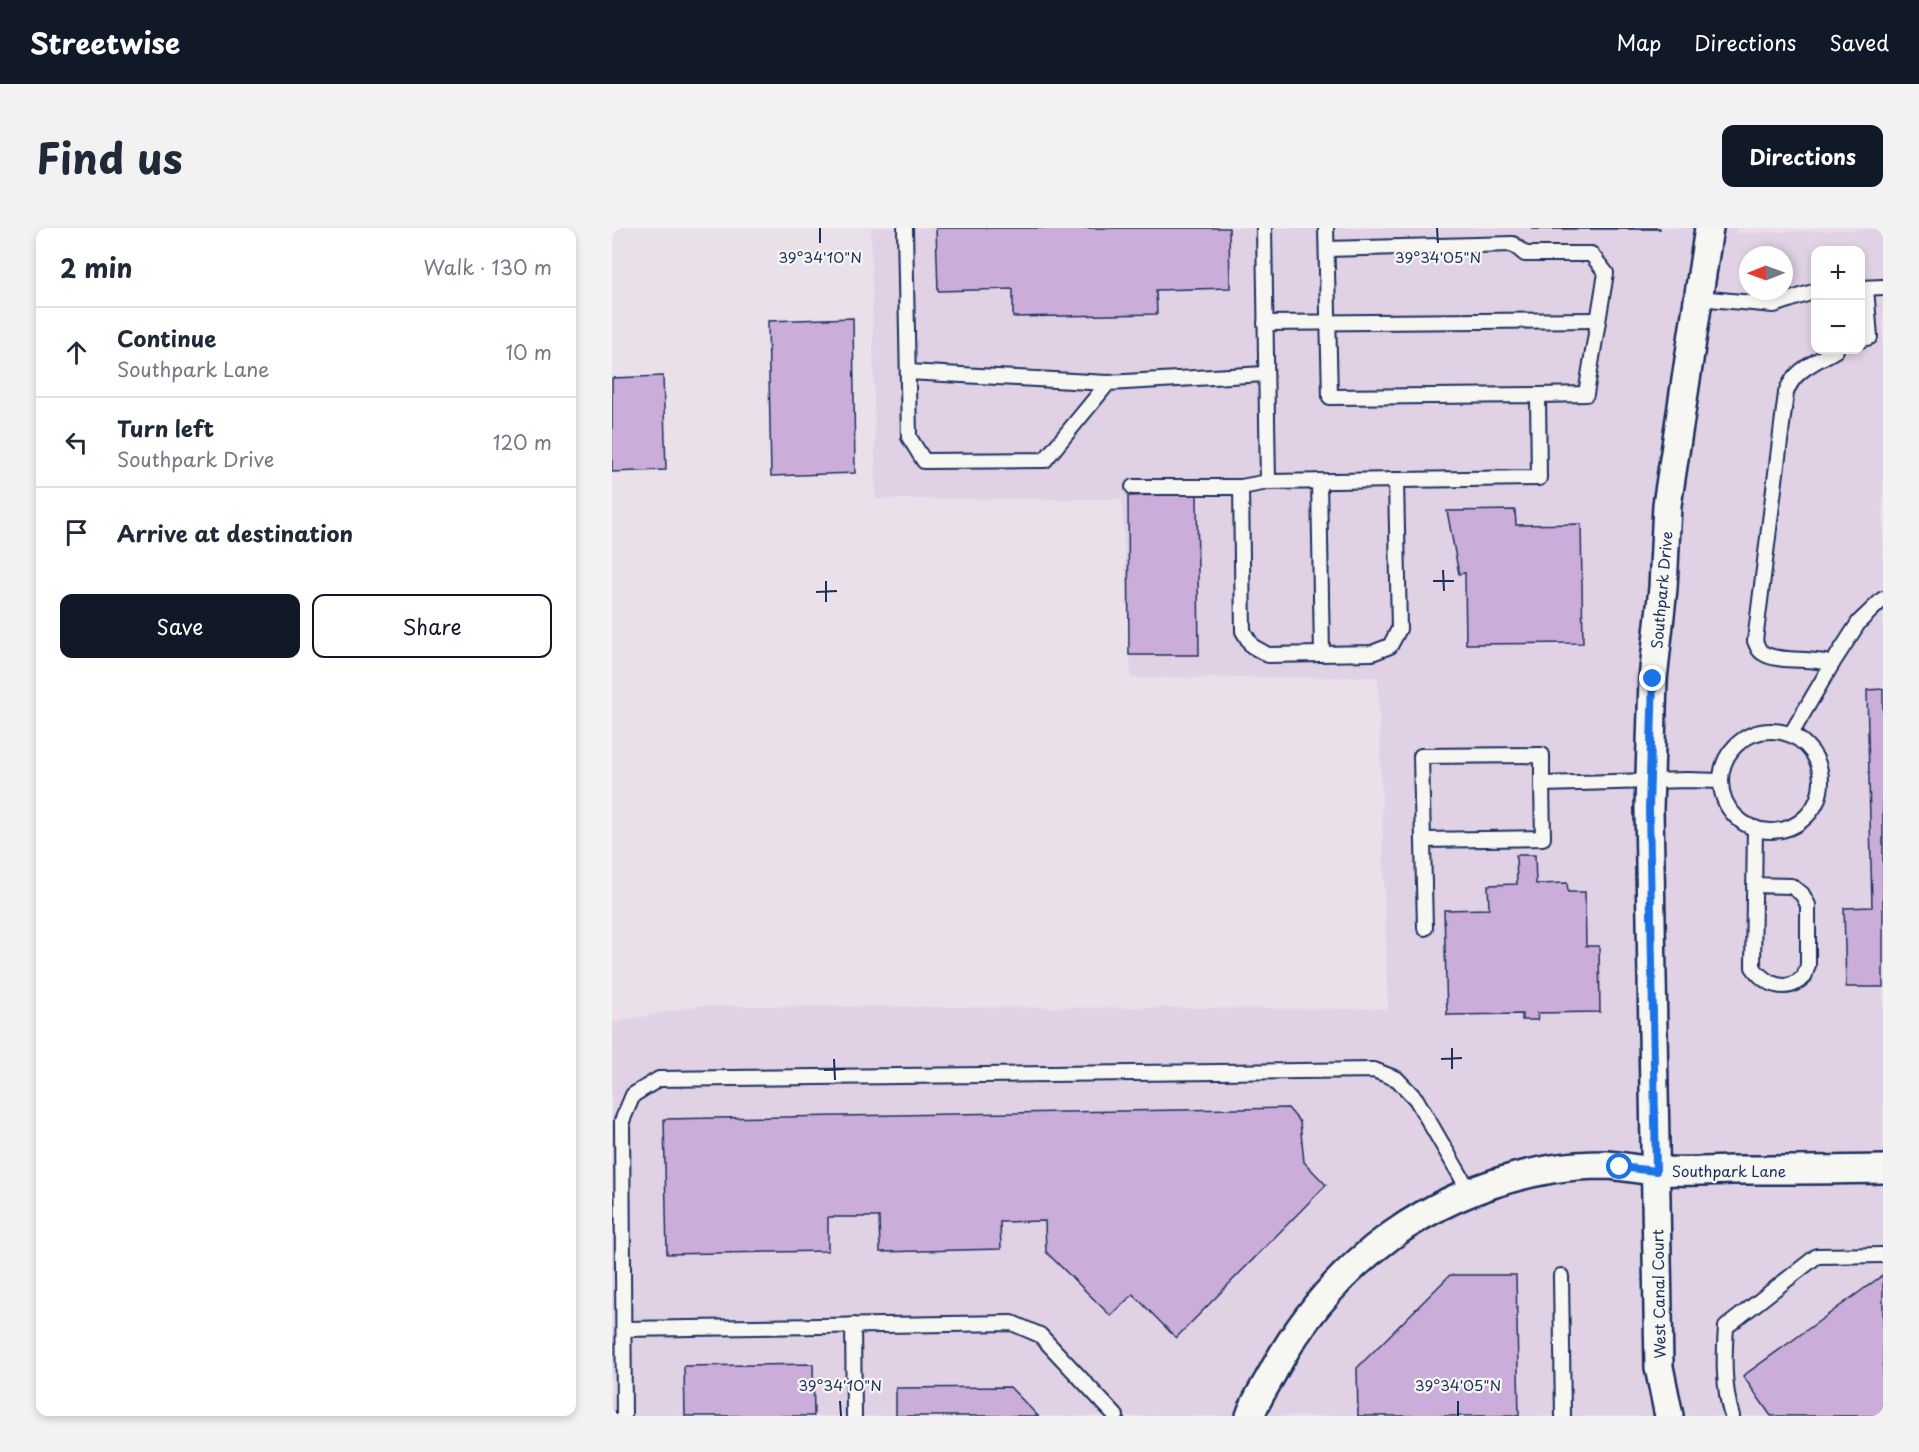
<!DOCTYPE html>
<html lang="en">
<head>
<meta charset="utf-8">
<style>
	body { margin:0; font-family:"Playpen Sans",sans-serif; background:#f2f2f3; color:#1f2937 }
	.controls { position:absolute; right:18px; top:18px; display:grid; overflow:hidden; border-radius:12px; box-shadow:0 3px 9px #0003 }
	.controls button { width:54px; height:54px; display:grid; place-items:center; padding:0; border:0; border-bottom:2px solid #e0e1e3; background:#fff; color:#1f2937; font:30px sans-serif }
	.compass { position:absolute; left:1127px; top:18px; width:54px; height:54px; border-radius:50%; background:#fff; box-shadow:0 3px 9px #0003; rotate:269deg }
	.stop { position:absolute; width:18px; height:18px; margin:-14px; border:4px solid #1a73e8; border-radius:50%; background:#fff }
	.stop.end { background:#1a73e8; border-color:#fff; box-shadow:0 2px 6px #0008 }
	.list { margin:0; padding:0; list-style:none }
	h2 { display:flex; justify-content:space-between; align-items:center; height:78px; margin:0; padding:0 24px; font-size:26px }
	h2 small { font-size:20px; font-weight:400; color:#747a83 }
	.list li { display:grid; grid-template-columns:39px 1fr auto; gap:18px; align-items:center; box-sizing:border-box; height:90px; padding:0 24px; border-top:2px solid #e0e1e3 }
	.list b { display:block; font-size:22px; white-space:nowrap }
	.list p { margin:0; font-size:20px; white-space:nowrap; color:#747a83 }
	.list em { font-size:20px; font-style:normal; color:#747a83 }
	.actions { display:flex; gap:12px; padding:18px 24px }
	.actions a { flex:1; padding:14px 0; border:2px solid #111827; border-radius:12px; text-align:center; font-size:21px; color:#111827 }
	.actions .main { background:#111827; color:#fff }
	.icon { flex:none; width:33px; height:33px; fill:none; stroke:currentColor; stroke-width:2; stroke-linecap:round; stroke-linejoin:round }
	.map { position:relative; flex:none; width:1271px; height:1188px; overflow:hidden; border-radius:12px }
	header { display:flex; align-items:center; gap:36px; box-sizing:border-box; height:84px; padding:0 30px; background:#111827; color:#fff }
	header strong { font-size:28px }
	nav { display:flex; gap:33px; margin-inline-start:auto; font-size:21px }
	.intro { display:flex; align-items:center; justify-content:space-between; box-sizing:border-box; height:144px; padding:0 36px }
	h1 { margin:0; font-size:42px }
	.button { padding:15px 27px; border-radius:12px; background:#111827; color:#fff; font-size:21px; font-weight:700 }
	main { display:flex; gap:36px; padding:0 36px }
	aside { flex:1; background:#fff; border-radius:12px; box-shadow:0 3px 9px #0003 }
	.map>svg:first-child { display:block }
	.built { fill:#e0d1e5; fill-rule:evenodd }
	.building { fill:#cbadd9; stroke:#1b2f5e; stroke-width:1.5 }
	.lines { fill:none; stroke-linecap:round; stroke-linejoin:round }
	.lane-casing { stroke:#1b2f5e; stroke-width:18 }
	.street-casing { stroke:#1b2f5e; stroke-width:32 }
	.lane { stroke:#f6f6f2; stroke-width:14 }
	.street { stroke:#f6f6f2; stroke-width:27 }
	.route { stroke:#1a73e8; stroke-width:8 }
	.ticks { fill:none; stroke:#1b2f5e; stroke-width:2 }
	.labels { text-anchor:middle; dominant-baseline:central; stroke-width:4.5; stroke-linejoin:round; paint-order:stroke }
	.street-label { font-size:15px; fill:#1b2f5e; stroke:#f6f6f2 }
	.ticks-label { font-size:15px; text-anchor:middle; fill:#1b2f5e; stroke:#f6f6f2; stroke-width:4.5; stroke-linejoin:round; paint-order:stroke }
</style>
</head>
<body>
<header>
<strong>Streetwise</strong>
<nav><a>Map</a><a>Directions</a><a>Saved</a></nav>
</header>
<div class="intro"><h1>Find us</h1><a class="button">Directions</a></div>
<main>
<aside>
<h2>2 min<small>Walk · 130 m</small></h2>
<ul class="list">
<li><svg class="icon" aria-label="ahead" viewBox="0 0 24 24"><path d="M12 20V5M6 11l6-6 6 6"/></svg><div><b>Continue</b><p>Southpark Lane</p></div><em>10 m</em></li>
<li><svg class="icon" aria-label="left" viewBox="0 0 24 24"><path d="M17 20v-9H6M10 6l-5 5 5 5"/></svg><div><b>Turn left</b><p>Southpark Drive</p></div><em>120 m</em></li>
<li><svg class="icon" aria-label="arrive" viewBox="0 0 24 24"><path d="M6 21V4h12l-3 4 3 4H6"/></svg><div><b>Arrive at destination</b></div></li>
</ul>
<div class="actions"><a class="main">Save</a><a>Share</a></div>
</aside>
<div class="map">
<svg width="1271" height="1188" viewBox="0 0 1271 1188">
	<rect width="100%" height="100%" fill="#e9e0ea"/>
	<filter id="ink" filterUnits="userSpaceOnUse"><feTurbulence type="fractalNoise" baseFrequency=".0167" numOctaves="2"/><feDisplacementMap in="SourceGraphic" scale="12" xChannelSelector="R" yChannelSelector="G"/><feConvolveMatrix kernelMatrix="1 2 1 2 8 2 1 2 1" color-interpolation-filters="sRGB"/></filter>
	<g filter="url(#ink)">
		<!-- built -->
		<path class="built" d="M259,0H1125V5L1271,1V1188H0V795L85,778L776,781L766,449L519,450L510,271H264ZM1204,22H1248V122H1204ZM1136,27H1172V63H1136Z"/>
		<!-- building -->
		<g class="building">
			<path d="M324,0H617L618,60L544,62L545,86L401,89V61L326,63Z"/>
			<rect x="920" y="0" width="128" height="1"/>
			<path d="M241,90L243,245L159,248L156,93Z"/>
			<path d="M51,148L54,242L0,244V150Z"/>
			<path d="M585,266L587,427H517L516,268Z"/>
			<path d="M903,282L904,297L969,296L971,415L854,416L853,345L847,346L835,283Z"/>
			<path d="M1271,461V759H1234L1232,680L1260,679L1255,462Z"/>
			<path d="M904,627H923L924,656L955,655L956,664H973L974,718H987L988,784L925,785L926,792H910V786L835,787L832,682L877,681L876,657L905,656Z"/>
			<path d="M676,880L688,894L692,934L714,957L564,1110L521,1066L499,1088L434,1024L433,993L388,994L389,1021L268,1024L267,989H216V1023L55,1026L52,891Z"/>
			<path d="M838,1047H904L907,1188H746L745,1140Z"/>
			<path d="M1271,1047V1185L1267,1188H1159L1131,1148Z"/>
			<path d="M201,1136L202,1188H73L72,1138Z"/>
			<path d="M398,1159L426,1188H284V1160Z"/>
		</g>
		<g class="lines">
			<defs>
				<g id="lane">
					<path d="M293,0L297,209L312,233L433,232L496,155L653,146"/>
					<path d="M652,0L656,254L927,250L926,167L718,169L714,0"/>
					<path d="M715,21L901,16L913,26H979L994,45L974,166L926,167"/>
					<path d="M1248,60L1271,59"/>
					<path d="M1087,70L1162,77L1204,63"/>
					<path d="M653,95L986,92"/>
					<path d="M1248,112L1258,109L1254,60"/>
					<path d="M296,144L496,155"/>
					<path d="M707,253L710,426"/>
					<path d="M656,254L629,259L631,403L640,418L656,427L760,425L778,418L787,401L784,252"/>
					<path d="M521,259H629"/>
					<path d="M1220,436C1201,429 1165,435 1151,425C1147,423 1145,418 1143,413L1174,165C1181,142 1204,134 1224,122"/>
					<circle cx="1159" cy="553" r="50"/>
					<path d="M1179,506L1220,436L1247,394L1271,371"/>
					<path d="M811,612L931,610L930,556"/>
					<path d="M1142,657L1179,658L1190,666L1196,677V737L1192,749C1188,752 1183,756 1179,757C1163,761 1149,751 1141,739L1143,600"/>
					<path d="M813,700L809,528L930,527V556L1075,552L1109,553"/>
					<path d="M949,1048L951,1188"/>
					<path d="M241,1097L242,1188"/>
					<path d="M12,1101L400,1095L428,1107L504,1188"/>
					<path d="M12,1188L10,893L21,867L47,851L762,842L785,851L804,871L858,964"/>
					<path d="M1120,1188C1111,1159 1112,1129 1114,1099L1205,1028L1271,1027"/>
				</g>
				<g id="street">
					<path d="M638,1188C644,1171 655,1156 663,1140C722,1033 819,962 940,941C957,938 977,937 995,937C1011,938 1028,942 1044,943C1070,944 1096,943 1121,942C1171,942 1221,942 1271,941"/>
					<path d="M1057,1188L1047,1139L1037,581L1041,451L1051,360L1055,277L1097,0"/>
				</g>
			</defs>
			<!-- lane casing -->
			<use href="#lane" class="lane-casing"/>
			<!-- street casing -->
			<use href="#street" class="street-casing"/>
			<!-- lane -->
			<use href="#lane" class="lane"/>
			<!-- street -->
			<use href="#street" class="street"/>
		</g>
	</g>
	<g class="lines" filter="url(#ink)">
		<!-- route -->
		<path class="route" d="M1008,939L1044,943L1037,581L1041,451"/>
	</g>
	<!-- ticks -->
	<path class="ticks" d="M208,0V15M825,0L826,15M831,342L832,363M214,353V374M821,353H842M204,364L225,363M840,820V841M222,831L223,852M829,831L850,830M212,842L233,841M228,1173L229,1188M846,1173V1188"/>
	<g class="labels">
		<!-- street labels -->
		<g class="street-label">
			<text transform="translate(1049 362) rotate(-85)">Southpark Drive</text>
			<text x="1117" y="942">Southpark Lane</text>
			<text transform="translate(1046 1066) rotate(-91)">West Canal Court</text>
		</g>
	</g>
	<g class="ticks-label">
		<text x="208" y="35">39°34'10"N</text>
		<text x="826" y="35">39°34'05"N</text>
		<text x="228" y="1163">39°34'10"N</text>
		<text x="846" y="1163">39°34'05"N</text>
	</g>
</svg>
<div class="controls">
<button>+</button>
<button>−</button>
</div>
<svg class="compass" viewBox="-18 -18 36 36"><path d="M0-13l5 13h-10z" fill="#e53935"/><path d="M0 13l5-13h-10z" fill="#747a83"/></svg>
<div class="stop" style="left:1008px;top:939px"></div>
<div class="stop end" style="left:1041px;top:451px"></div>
</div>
</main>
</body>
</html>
